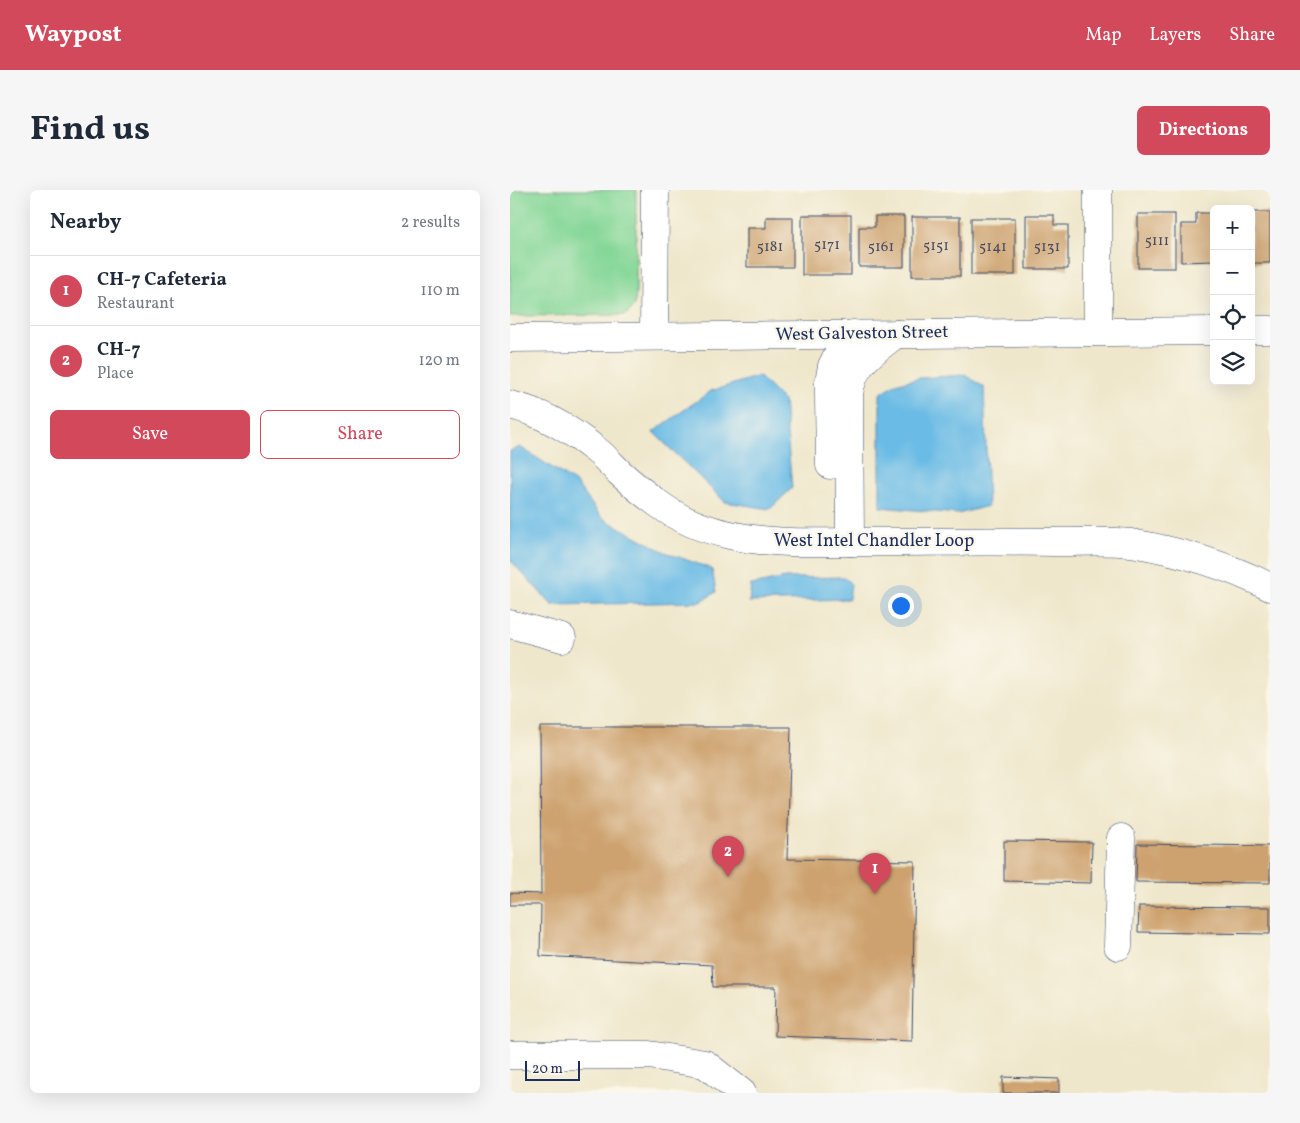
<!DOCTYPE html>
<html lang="en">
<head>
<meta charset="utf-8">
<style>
	body { margin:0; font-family:Vollkorn,serif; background:#f6f6f7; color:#1f2937 }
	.controls { position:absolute; right:15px; top:15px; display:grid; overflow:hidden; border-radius:8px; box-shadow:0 5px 20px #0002 }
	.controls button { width:45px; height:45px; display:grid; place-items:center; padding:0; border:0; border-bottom:1px solid #e0e1e3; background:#fff; color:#1f2937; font:25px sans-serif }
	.scale { position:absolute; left:15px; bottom:12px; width:55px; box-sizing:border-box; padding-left:5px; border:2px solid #1b2f5e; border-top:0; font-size:14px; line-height:18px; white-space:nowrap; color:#1b2f5e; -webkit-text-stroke:4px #fbf7ec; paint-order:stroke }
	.you { position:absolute; left:390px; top:415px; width:18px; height:18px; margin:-12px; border:4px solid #fff; border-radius:50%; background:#1a73e8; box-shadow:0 0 0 8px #1a73e833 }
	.badge { display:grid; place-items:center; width:32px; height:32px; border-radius:50%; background:#d1495b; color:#fff; font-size:16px; font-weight:700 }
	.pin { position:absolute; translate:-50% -41px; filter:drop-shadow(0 1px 2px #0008) }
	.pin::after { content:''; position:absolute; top:26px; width:18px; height:15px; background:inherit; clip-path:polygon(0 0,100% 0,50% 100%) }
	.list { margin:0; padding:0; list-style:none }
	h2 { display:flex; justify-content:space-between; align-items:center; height:65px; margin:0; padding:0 20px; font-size:21px }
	h2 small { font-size:16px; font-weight:400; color:#747a83 }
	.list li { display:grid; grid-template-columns:32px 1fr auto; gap:15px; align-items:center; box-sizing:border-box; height:70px; padding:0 20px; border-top:1px solid #e0e1e3 }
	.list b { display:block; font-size:19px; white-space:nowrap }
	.list p { margin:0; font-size:16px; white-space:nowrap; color:#747a83 }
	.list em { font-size:16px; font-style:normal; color:#747a83 }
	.actions { display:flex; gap:10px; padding:15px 20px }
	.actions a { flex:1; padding:11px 0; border:1px solid #d1495b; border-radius:8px; text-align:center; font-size:18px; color:#d1495b }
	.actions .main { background:#d1495b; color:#fff }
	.icon { flex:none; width:28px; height:28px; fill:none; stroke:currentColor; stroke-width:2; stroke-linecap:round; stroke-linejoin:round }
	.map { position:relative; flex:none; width:760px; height:903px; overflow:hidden; border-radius:8px }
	header { display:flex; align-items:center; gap:30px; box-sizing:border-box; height:70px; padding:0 25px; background:#d1495b; color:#fff }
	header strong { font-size:24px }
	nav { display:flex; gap:28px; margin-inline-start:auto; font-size:18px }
	.intro { display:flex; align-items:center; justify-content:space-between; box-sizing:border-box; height:120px; padding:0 30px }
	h1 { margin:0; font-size:35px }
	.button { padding:12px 22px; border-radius:8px; background:#d1495b; color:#fff; font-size:18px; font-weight:700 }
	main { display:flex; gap:30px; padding:0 30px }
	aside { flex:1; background:#fff; border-radius:8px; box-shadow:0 5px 20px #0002 }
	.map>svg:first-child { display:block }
	.green { fill:#85d797; stroke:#50837a }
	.water { fill:#6bbbe5; stroke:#4375a2 }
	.building { fill:#cda26e }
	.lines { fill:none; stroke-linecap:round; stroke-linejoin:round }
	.minor-casing { stroke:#3b4b6e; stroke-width:29 }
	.minor { stroke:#fff; stroke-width:28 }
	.labels { text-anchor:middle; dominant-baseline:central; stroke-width:5; stroke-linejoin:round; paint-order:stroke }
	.number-label { font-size:15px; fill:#484c62 }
	.street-label { font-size:18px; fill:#1b2f5e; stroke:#fbf7ec }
</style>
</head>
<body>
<header>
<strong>Waypost</strong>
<nav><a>Map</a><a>Layers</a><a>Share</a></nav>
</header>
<div class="intro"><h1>Find us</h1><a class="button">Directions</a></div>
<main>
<aside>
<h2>Nearby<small>2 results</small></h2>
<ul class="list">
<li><span class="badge">1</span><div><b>CH-7 Cafeteria</b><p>Restaurant</p></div><em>110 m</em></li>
<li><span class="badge">2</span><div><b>CH-7</b><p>Place</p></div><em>120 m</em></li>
</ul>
<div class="actions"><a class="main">Save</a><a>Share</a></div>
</aside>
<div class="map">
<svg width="760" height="903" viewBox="0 0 760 903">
	<rect width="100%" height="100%" fill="#fbf7ec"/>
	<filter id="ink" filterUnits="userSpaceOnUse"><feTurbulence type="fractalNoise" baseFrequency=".02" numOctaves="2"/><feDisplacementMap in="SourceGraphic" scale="10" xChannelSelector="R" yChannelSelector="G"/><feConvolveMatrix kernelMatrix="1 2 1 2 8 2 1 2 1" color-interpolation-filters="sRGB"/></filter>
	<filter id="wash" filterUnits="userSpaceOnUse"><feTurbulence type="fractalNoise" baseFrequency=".0096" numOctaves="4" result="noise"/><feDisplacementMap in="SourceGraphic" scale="20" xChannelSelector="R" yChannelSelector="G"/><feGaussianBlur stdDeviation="1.12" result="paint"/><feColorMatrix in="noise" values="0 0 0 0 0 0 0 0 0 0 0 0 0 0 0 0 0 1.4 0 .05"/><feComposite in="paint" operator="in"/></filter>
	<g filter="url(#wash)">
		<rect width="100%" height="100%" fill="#efe7cb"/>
		<!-- green -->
		<path class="green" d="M0,0H126V102C125,114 125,118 115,125L0,126Z"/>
		<!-- water -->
		<g class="water">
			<path d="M455,185L474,197L478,316L448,324L370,317V204L385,194L409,188Z"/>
			<path d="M249,186L274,211L282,298L260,319L215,312L143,242L201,201Z"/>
			<path d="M10,257L66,293L92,328L155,362L202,379L206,402L190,412L42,415L0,370V261Z"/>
			<path d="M334,387L341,394L339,409L239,412L241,395L276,388Z"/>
		</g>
		<g id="blocks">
			<!-- building -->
			<g class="building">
				<rect x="741" y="22" width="19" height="51"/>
				<path d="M686,23H704V71L671,72V34H686Z"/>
				<rect x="628" y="24" width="37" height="54"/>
				<rect x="292" y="25" width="49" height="60"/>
				<path d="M516,25H544V35H558V79H516Z"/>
				<path d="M365,26H394V77H349V37H365Z"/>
				<path d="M256,27H283V77H237V38H256Z"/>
				<rect x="402" y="27" width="48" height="59"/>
				<rect x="461" y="28" width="44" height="57"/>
				<path d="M30,537H281L277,669L405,671L402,851L265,846L266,797H203L202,775L30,766L31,715H0V703L31,704Z"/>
				<path d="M494,651L582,652L581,693L494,691Z"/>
				<path d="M627,654L760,656V693L626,692Z"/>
				<path d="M629,716L760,717V744L628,742Z"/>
				<path d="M493,887L549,889V903H493Z"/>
			</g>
		</g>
	</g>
	<g filter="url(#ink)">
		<use href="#blocks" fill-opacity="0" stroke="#3b4b6e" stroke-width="1"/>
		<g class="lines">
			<defs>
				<g id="minor">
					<path d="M588,0V141"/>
					<path d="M741,140H760"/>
					<path d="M144,146L145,0"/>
					<path d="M0,148L704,141"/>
					<path d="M0,215C31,222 61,240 86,260C94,266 101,274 109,282C122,294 136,305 150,315C170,330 197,340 220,345C264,355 309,352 354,352C419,352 484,351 548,352C573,352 597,350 621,353C670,361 716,375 760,397"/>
					<path d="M320,275L319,205V192L322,176L328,164L344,144"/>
					<path d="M340,352L339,205C342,174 363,162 386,144"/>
					<path d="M0,434L52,448"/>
					<path d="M608,756L611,648"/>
					<path d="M0,865H139L195,874L232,903"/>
				</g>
			</defs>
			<!-- minor casing -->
			<use href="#minor" class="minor-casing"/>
			<!-- minor -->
			<use href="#minor" class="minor"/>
		</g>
	</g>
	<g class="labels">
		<!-- number labels -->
		<g class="number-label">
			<text x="647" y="51">5111</text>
			<text x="317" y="55">5171</text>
			<text x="426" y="56">5151</text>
			<text x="260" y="57">5181</text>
			<text x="371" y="57">5161</text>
			<text x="483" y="57">5141</text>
			<text x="537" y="57">5131</text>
		</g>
		<!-- street labels -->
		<g class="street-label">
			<text transform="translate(352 144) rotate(-1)">West Galveston Street</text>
			<text x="364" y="351">West Intel Chandler Loop</text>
		</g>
	</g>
</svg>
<div class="controls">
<button>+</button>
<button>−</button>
<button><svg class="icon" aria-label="locate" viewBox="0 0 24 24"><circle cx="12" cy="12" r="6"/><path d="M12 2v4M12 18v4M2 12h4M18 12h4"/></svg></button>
<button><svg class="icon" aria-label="layers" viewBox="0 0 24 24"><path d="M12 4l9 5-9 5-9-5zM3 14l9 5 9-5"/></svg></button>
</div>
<div class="scale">20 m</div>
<div class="you"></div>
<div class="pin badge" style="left:365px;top:704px">1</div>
<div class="pin badge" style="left:218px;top:687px">2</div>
</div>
</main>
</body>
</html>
